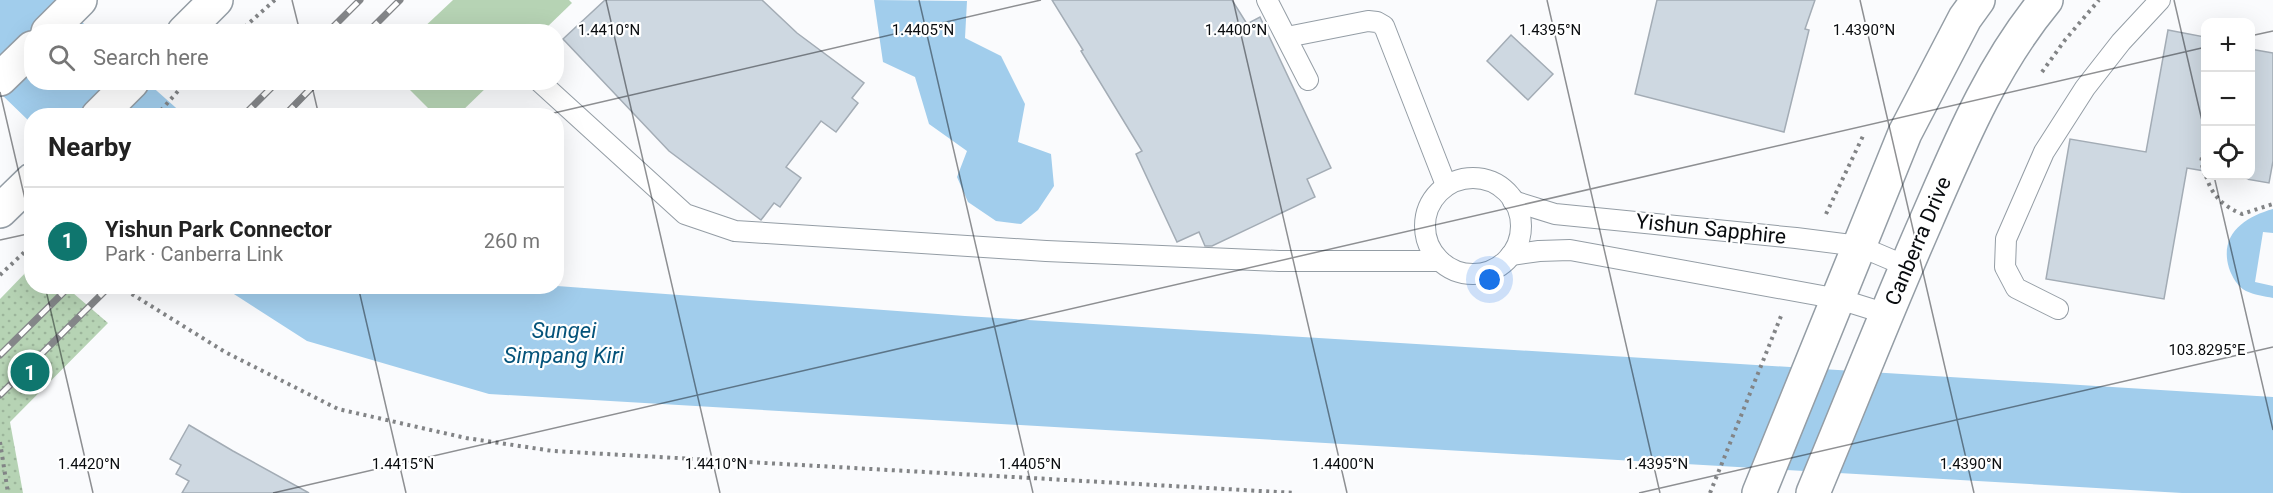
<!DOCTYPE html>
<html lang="en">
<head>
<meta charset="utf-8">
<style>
	body { margin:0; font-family:Roboto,sans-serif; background:#f6f6f6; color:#222 }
	.controls { position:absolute; right:18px; top:18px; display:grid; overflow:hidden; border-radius:12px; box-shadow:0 6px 24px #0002 }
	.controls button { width:54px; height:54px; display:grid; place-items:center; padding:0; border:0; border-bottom:2px solid #e0e0e0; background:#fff; color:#222; font:30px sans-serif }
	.you { position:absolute; left:1490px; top:280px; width:21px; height:21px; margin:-15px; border:4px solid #fff; border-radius:50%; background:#1a73e8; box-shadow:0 0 0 9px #1a73e833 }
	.badge { display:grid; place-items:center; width:39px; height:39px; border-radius:50%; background:#0f766e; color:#fff; font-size:20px; font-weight:700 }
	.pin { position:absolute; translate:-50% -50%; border:3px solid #fff; box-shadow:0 2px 6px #0006 }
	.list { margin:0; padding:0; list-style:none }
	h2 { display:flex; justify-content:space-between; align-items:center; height:78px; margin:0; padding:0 24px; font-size:26px }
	h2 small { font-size:20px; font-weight:400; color:#767676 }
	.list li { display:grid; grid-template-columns:39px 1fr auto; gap:18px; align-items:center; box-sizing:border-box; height:108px; padding:0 24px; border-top:2px solid #e0e0e0 }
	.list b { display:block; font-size:22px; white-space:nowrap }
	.list p { margin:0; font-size:20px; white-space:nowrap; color:#767676 }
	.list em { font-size:20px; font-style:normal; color:#767676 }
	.icon { flex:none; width:33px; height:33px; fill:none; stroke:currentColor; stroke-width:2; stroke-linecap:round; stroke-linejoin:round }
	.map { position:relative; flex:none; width:2273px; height:493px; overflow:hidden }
	.search { position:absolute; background:#fff; box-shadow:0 6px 24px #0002; left:24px; top:24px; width:540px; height:66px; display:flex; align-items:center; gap:15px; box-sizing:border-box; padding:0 21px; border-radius:24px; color:#767676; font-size:22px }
	.panel { position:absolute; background:#fff; box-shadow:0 6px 24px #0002; left:24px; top:108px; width:540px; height:186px; border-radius:24px }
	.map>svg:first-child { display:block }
	.grass { fill:url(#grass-dots) }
	.pitch { fill:#b6d3b4 }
	.water { fill:#a1cdec }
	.building { fill:#ced8e1; stroke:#a3acb5; stroke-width:1.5 }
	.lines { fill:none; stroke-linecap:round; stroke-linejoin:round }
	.service-casing { stroke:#949da5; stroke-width:22 }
	.minor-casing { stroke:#949da5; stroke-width:36 }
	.primary-casing { stroke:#949da5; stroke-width:36 }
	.path { stroke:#828486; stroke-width:4; stroke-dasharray:3 4.5; stroke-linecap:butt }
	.service { stroke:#fff; stroke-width:20 }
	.minor { stroke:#fff; stroke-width:33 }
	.primary { stroke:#fff; stroke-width:33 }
	.rail-casing { stroke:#848689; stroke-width:7 }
	.rail { stroke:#fff; stroke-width:4.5; stroke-dasharray:14; stroke-linecap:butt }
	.ticks { fill:none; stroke:#090c0f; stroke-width:1.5; stroke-opacity:0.45 }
	.labels { text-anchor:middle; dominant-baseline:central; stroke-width:4.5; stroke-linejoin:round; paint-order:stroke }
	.street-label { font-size:21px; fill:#090c0f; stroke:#fff }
	.water-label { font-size:22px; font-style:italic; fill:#04537a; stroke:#fff }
	.ticks-label { font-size:15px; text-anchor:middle; fill:#090c0f; stroke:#fff; stroke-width:4.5; stroke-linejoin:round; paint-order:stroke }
</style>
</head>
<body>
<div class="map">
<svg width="2273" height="493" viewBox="0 0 2273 493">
	<defs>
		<pattern id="grass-dots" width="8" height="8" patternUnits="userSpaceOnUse" patternTransform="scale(1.5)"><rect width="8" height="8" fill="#b6d3b4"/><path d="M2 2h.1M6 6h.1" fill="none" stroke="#9bb49a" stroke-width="1.8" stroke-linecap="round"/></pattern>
	</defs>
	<rect width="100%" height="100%" fill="#fafbfd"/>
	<!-- grass -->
	<path class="grass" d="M31,267L32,286L66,287L108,323L10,422L23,493H0V299Z"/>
	<!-- pitch -->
	<g class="pitch">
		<path d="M453,0H569L572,3L543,31H420Z"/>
		<path d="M403,83H491L457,116L435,115Z"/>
	</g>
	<!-- water -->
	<g class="water">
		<path d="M0,0H57L92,31L32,32V82L148,83L184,115L32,116L31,123L0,93Z"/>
		<path d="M874,0L967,1L965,38L1001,56L1025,104L1018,142L1051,154L1054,186L1038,210L1021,224L996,221L968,202L957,177L967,151L929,124L915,77L883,62Z"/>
		<path d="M2273,209V233L2263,232L2255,282L2273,286V298C2264,296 2254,295 2246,291C2238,287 2232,277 2229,268C2219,235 2244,217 2273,209Z"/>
		<path d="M557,286L965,316L2273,397V493H2182L489,394L307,341L223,287Z"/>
	</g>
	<!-- building -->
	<g class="building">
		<path d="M605,0H762L797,33L864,83L852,98L858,103L836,132L821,121L786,167L801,178L780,207L774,203L761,220L669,151L563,39Z"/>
		<path d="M1052,0H1232L1247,24L1260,17L1331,168L1307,179L1315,197L1212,246H1205L1199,232L1177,242L1136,154L1142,151L1081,51L1083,50Z"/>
		<path d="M1657,0H1815L1805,29L1809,30L1784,132L1635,94Z"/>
		<path d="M2168,30L2205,37V171L2187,168L2164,299L2046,279L2070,139L2146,152Z"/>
		<path d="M1511,35L1553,74L1528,100L1487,61Z"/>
		<path d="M2250,49L2273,53V161L2269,183L2229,176H2250Z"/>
		<path d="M189,425L233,451L309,493H182L189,481L176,474L181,465L170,459Z"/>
	</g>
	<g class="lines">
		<defs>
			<g id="service">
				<path d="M1267,0L1308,80"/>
				<path d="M1287,37L1368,21L1377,22L1384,26L1446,185"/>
				<path d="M540,82L685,214L735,231L1046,251L1279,261H1440"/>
				<circle cx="1473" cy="226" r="48"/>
				<path d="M1513,201L1555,214L1796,238L1859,246L1906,266"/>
				<path d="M1511,255L1539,251L1570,250L1839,299L1887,314"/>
				<path d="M2058,309L2016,288L2005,267L2006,239L2044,152L2085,88L2121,42L2160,0"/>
			</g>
			<g id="minor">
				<path d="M1759,493L1905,133L1965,18L1978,0"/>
				<path d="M1813,493C1851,402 1887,310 1927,219C1960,143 1992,65 2046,0"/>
			</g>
			<g id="primary">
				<path d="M48,32L80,0"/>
				<path d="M184,32L216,0"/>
				<path d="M0,79L32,48"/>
				<path d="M98,116L132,82"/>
				<path d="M0,211L32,180"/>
			</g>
		</defs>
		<!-- service casing -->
		<use href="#service" class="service-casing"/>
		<!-- minor casing -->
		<use href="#minor" class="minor-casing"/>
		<!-- primary casing -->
		<use href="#primary" class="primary-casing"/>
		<!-- path -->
		<g class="path">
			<path d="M239,32L275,0"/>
			<path d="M2042,72L2065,40L2099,0"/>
			<path d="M156,116L186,82"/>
			<path d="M2205,175L2201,162L2206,138"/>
			<path d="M2206,176C2212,196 2223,206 2242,214L2273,204"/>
			<path d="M1826,214L1863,136"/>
			<path d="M0,275L32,245"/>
			<path d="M119,286L225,352L338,409L466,438L553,451L1296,493"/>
			<path d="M0,442L8,493"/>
			<path d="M1710,493L1781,316"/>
		</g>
		<!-- service -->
		<use href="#service" class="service"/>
		<!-- minor -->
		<use href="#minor" class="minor"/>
		<!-- primary -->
		<use href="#primary" class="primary"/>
		<defs>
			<g id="rail">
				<path d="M328,32L360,0"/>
				<path d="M368,32L400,0"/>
				<path d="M243,116L277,82"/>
				<path d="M284,116L317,82"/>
				<path d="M0,355L70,286"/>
				<path d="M0,395L110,286"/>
			</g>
		</defs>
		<!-- rail casing -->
		<use href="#rail" class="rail-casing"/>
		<!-- rail -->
		<use href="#rail" class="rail"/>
	</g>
	<!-- ticks -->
	<path class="ticks" d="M292,0L300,32M606,0L720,493M919,0L1033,493M1233,0L1347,493M1547,0L1660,493M1860,0L1974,493M2174,0L2206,138M2250,36L2273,31M311,82L319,116M0,92L32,229M541,116L1041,0M2214,176L2273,430M0,240L32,233M45,286L93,493M358,286L406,493M273,493L2206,47M1639,493L2273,347"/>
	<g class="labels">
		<!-- street labels -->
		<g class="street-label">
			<text transform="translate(1711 229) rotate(6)">Yishun Sapphire</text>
			<text transform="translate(1918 241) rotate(-67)">Canberra Drive</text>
		</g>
		<!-- water labels -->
		<g class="water-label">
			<text x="564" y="330">Sungei<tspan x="564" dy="25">Simpang Kiri</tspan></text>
		</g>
	</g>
	<g class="ticks-label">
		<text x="609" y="35">1.4410°N</text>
		<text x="923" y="35">1.4405°N</text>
		<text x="1236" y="35">1.4400°N</text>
		<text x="1550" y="35">1.4395°N</text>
		<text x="1864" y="35">1.4390°N</text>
		<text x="2207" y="355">103.8295°E</text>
		<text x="89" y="469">1.4420°N</text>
		<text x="403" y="469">1.4415°N</text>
		<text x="716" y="469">1.4410°N</text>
		<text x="1030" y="469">1.4405°N</text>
		<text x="1343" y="469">1.4400°N</text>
		<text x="1657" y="469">1.4395°N</text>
		<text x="1971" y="469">1.4390°N</text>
	</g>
</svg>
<div class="controls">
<button>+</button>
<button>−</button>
<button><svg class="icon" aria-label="locate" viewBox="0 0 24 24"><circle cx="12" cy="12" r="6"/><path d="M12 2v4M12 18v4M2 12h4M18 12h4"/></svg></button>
</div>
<div class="you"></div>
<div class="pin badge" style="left:30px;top:372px">1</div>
<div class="search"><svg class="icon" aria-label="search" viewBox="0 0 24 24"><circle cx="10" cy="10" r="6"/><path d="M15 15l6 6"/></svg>Search here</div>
<section class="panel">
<h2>Nearby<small></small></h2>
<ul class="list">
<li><span class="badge">1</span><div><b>Yishun Park Connector</b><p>Park · Canberra Link</p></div><em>260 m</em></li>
</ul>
</section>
</div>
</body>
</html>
